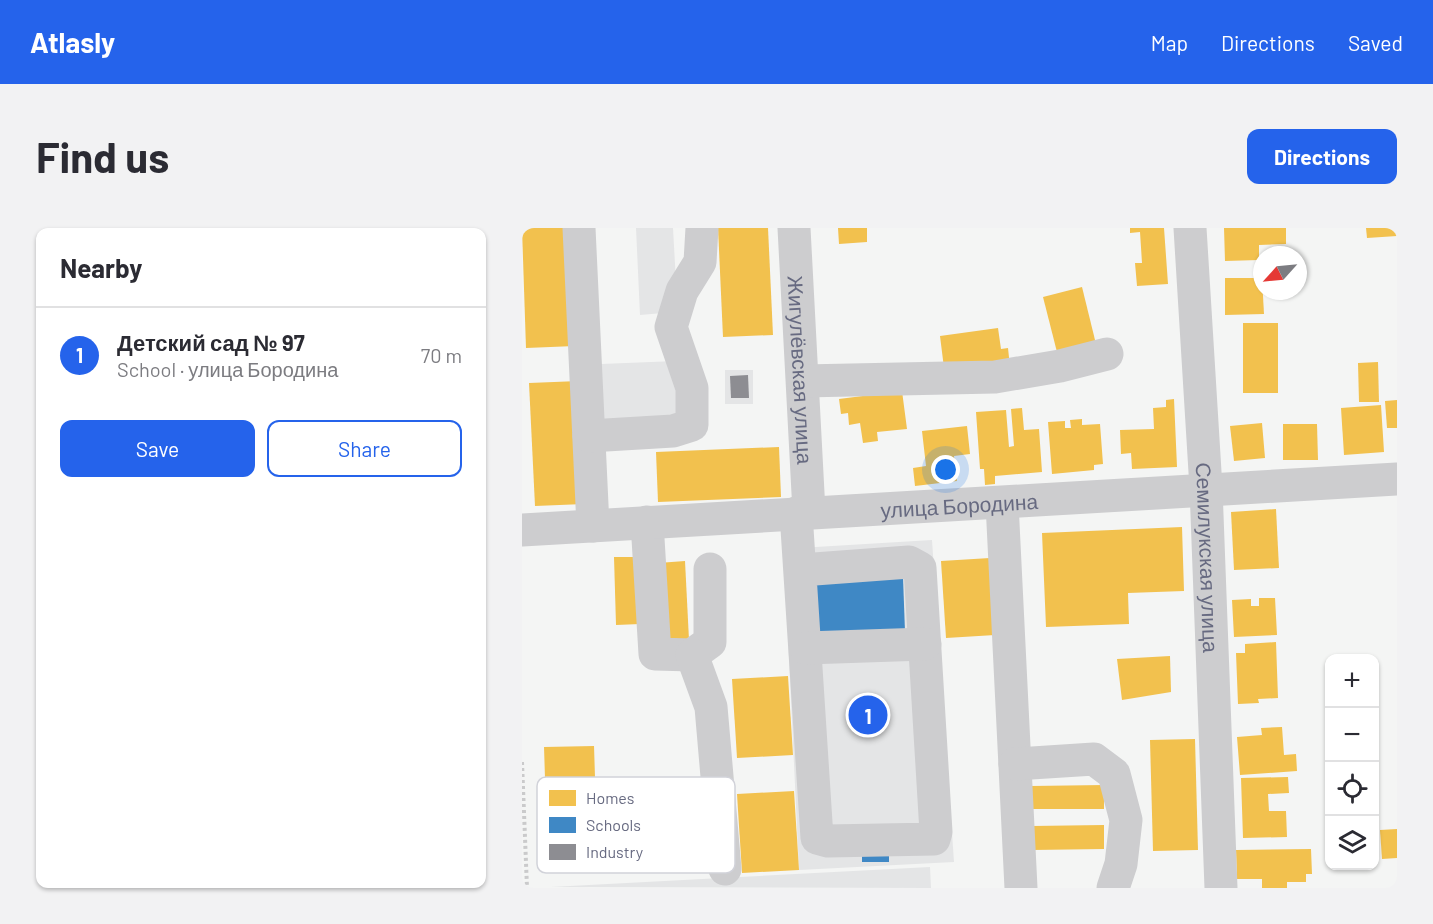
<!DOCTYPE html>
<html lang="en">
<head>
<meta charset="utf-8">
<style>
	body { margin:0; font-family:Barlow,sans-serif; background:#f2f2f3; color:#2b2b33 }
	.controls { position:absolute; right:18px; bottom:18px; display:grid; overflow:hidden; border-radius:12px; box-shadow:0 2px 4px #0004 }
	.controls button { width:54px; height:54px; display:grid; place-items:center; padding:0; border:0; border-bottom:2px solid #e1e1e2; background:#fff; color:#2b2b33; font:30px sans-serif }
	.compass { position:absolute; left:731px; top:18px; width:54px; height:54px; border-radius:50%; background:#fff; box-shadow:0 2px 4px #0004; rotate:243deg }
	.you { position:absolute; left:424px; top:242px; width:21px; height:21px; margin:-15px; border:4px solid #fff; border-radius:50%; background:#1a73e8; box-shadow:0 0 0 9px #1a73e833 }
	.badge { display:grid; place-items:center; width:39px; height:39px; border-radius:50%; background:#2563eb; color:#fff; font-size:20px; font-weight:700 }
	.pin { position:absolute; translate:-50% -50%; border:3px solid #fff; box-shadow:0 2px 6px #0006 }
	.list { margin:0; padding:0; list-style:none }
	h2 { display:flex; justify-content:space-between; align-items:center; height:78px; margin:0; padding:0 24px; font-size:26px }
	h2 small { font-size:20px; font-weight:400; color:#7c7c81 }
	.list li { display:grid; grid-template-columns:39px 1fr auto; gap:18px; align-items:center; box-sizing:border-box; height:96px; padding:0 24px; border-top:2px solid #e1e1e2 }
	.list b { display:block; font-size:22px; white-space:nowrap }
	.list p { margin:0; font-size:20px; white-space:nowrap; color:#7c7c81 }
	.list em { font-size:20px; font-style:normal; color:#7c7c81 }
	.actions { display:flex; gap:12px; padding:18px 24px }
	.actions a { flex:1; padding:14px 0; border:2px solid #2563eb; border-radius:12px; text-align:center; font-size:21px; color:#2563eb }
	.actions .main { background:#2563eb; color:#fff }
	.icon { flex:none; width:33px; height:33px; fill:none; stroke:currentColor; stroke-width:2; stroke-linecap:round; stroke-linejoin:round }
	.map { position:relative; flex:none; width:875px; height:660px; overflow:hidden; border-radius:12px }
	header { display:flex; align-items:center; gap:36px; box-sizing:border-box; height:84px; padding:0 30px; background:#2563eb; color:#fff }
	header strong { font-size:28px }
	nav { display:flex; gap:33px; margin-inline-start:auto; font-size:21px }
	.intro { display:flex; align-items:center; justify-content:space-between; box-sizing:border-box; height:144px; padding:0 36px }
	h1 { margin:0; font-size:42px }
	.button { padding:15px 27px; border-radius:12px; background:#2563eb; color:#fff; font-size:21px; font-weight:700 }
	main { display:flex; gap:36px; padding:0 36px }
	aside { flex:1; background:#fff; border-radius:12px; box-shadow:0 2px 4px #0004 }
	.map>svg:first-child { display:block }
	.built { fill:#e4e5e6 }
	.homes { fill:#f2c14e }
	.schools { fill:#3f88c5 }
	.industry { fill:#8d8d92 }
	.lines { fill:none; stroke-linecap:round; stroke-linejoin:round }
	.path { stroke:#cacacb; stroke-width:4; stroke-dasharray:3 3; stroke-linecap:butt }
	.minor { stroke:#cdcdcf; stroke-width:33 }
	.labels { text-anchor:middle; dominant-baseline:central; stroke-width:6; stroke-linejoin:round; paint-order:stroke }
	.street-label { font-size:21px; fill:#676a81; stroke:#fff }
	.key { fill:#fff; stroke:#d1d2d9; stroke-width:1.5 }
	.key-label { font-size:16px; fill:#676a81 }
</style>
</head>
<body>
<header>
<strong>Atlasly</strong>
<nav><a>Map</a><a>Directions</a><a>Saved</a></nav>
</header>
<div class="intro"><h1>Find us</h1><a class="button">Directions</a></div>
<main>
<aside>
<h2>Nearby<small></small></h2>
<ul class="list">
<li><span class="badge">1</span><div><b>Детский сад № 97</b><p>School · улица Бородина</p></div><em>70 m</em></li>
</ul>
<div class="actions"><a class="main">Save</a><a>Share</a></div>
</aside>
<div class="map">
<svg width="875" height="660" viewBox="0 0 875 660">
	<rect width="100%" height="100%" fill="#f4f5f4"/>
	<!-- built -->
	<g class="built">
		<path d="M114,0H151L155,72L141,85L118,87Z"/>
		<path d="M154,133L158,192L82,196L79,136Z"/>
		<rect x="203" y="142" width="28" height="34"/>
		<path d="M410,312L432,634L277,642L266,409L277,320Z"/>
		<path d="M408,639L409,660L29,659Z"/>
	</g>
	<!-- homes -->
	<g class="homes">
		<path d="M0,0H48L53,118L4,120Z"/>
		<path d="M196,0H246L251,107L201,109Z"/>
		<path d="M316,0H345V14L317,16Z"/>
		<path d="M608,0H642L646,56L615,58L613,35H620L618,4L608,5Z"/>
		<path d="M702,0H764V16L737,17V32L703,33Z"/>
		<path d="M844,0H875V8L845,10Z"/>
		<path d="M703,50H740L742,86L703,87Z"/>
		<path d="M560,59L574,116L536,128L521,69Z"/>
		<rect x="721" y="95" width="35" height="70"/>
		<path d="M476,100L479,121L486,120L488,139L423,148L418,108Z"/>
		<path d="M856,134L857,174H837L836,135Z"/>
		<path d="M57,153L62,276L13,278L7,155Z"/>
		<path d="M380,163L385,201L355,204L356,213L341,215L338,195L327,197L326,185L319,186L317,171Z"/>
		<path d="M652,171L655,239L610,241L609,225L599,226L598,202L632,201L631,180L644,179V172Z"/>
		<path d="M875,172V200H865L863,173Z"/>
		<path d="M859,177L862,224L822,227L819,180Z"/>
		<path d="M500,180L502,202L517,201L520,244L473,248V256L463,257L462,241H458L454,184L484,182L487,219L492,218L489,181Z"/>
		<path d="M560,191V197L578,196L581,236L572,237V242L530,246L526,194L543,193V200H549L548,192Z"/>
		<path d="M740,195L743,230L712,233L708,198Z"/>
		<path d="M761,196H795L796,232H761Z"/>
		<path d="M445,198L448,226L432,228L435,253L393,258L391,240L404,238L400,203Z"/>
		<path d="M257,219L259,269L136,274L134,224Z"/>
		<path d="M754,281L757,340L712,342L709,284Z"/>
		<path d="M660,299L662,363L606,365L607,396L524,399L520,305Z"/>
		<path d="M92,329H116L118,396L94,397Z"/>
		<path d="M468,330L473,407L424,410L419,333Z"/>
		<path d="M163,333L167,412L141,414L136,335Z"/>
		<path d="M737,370H753L755,407L712,409L710,372L729,371V378H737Z"/>
		<path d="M754,414L756,470L736,471L737,475L716,476L714,425H723V416Z"/>
		<path d="M648,428L649,464L600,472L595,431Z"/>
		<path d="M266,448L271,527L215,530L210,451Z"/>
		<path d="M760,499L762,527L774,526L775,543L718,547L715,509L740,507L739,500Z"/>
		<path d="M673,511L676,622L631,623L628,512Z"/>
		<path d="M72,518L76,642L26,643L22,519Z"/>
		<path d="M766,549L767,565L746,566L747,583H764L765,609L721,610L719,550Z"/>
		<path d="M582,557V581H510L509,558Z"/>
		<path d="M272,563L277,642L220,645L215,566Z"/>
		<path d="M582,597V621L510,622V598Z"/>
		<path d="M875,601V630L860,631L858,602Z"/>
		<path d="M789,621L790,646H784V654H765V660H740V651H715L714,622Z"/>
	</g>
	<!-- schools -->
	<g class="schools">
		<path d="M381,349L383,404L292,407L290,353Z"/>
		<rect x="340" y="612" width="27" height="22"/>
	</g>
	<!-- industry -->
	<path class="industry" d="M226,147L227,170H209L208,148Z"/>
	<g class="lines">
		<!-- path -->
		<path class="path" d="M0,534L5,660"/>
		<!-- minor -->
		<g class="minor">
			<path d="M57,0L71,298"/>
			<path id="s1" d="M272,0L287,284"/>
			<path id="s2" d="M668,0L684,260L699,660"/>
			<path d="M281,153L473,149L538,138L585,126"/>
			<path d="M67,208L151,203L170,197V160L149,99L160,63L178,34L180,0"/>
			<path d="M480,275L499,660"/>
			<path d="M274,285L295,610L306,613L412,611L414,604L398,340L387,334L279,342"/>
			<path d="M125,294L133,426L170,427L188,414V341"/>
			<path id="s3" d="M0,302L875,251"/>
			<path d="M284,420L403,416"/>
			<path d="M170,427L189,479L203,641"/>
			<path d="M493,536L572,531L592,546L604,592L599,636L591,660"/>
		</g>
	</g>
	<g class="labels">
		<!-- street labels -->
		<g class="street-label">
			<text stroke="none"><textPath href="#s1" startOffset="142">Жигулёвская улица</textPath></text>
			<text stroke="none"><textPath href="#s3" startOffset="438">улица Бородина</textPath></text>
			<text stroke="none"><textPath href="#s2" startOffset="330">Семилукская улица</textPath></text>
		</g>
	</g>
	<!-- legend -->
	<rect x="15" y="549" width="198" height="96" rx="9" class="key"/>
	<rect x="27" y="562" width="27" height="16" fill="#f2c14e"/>
	<rect x="27" y="589" width="27" height="16" fill="#3f88c5"/>
	<rect x="27" y="616" width="27" height="16" fill="#8d8d92"/>
	<g class="key-label">
		<text x="64" y="576">Homes</text>
		<text x="64" y="603">Schools</text>
		<text x="64" y="630">Industry</text>
	</g>
</svg>
<div class="controls">
<button>+</button>
<button>−</button>
<button><svg class="icon" aria-label="locate" viewBox="0 0 24 24"><circle cx="12" cy="12" r="6"/><path d="M12 2v4M12 18v4M2 12h4M18 12h4"/></svg></button>
<button><svg class="icon" aria-label="layers" viewBox="0 0 24 24"><path d="M12 4l9 5-9 5-9-5zM3 14l9 5 9-5"/></svg></button>
</div>
<svg class="compass" viewBox="-18 -18 36 36"><path d="M0-13l5 13h-10z" fill="#e53935"/><path d="M0 13l5-13h-10z" fill="#7c7c81"/></svg>
<div class="you"></div>
<div class="pin badge" style="left:346px;top:487px">1</div>
</div>
</main>
</body>
</html>
